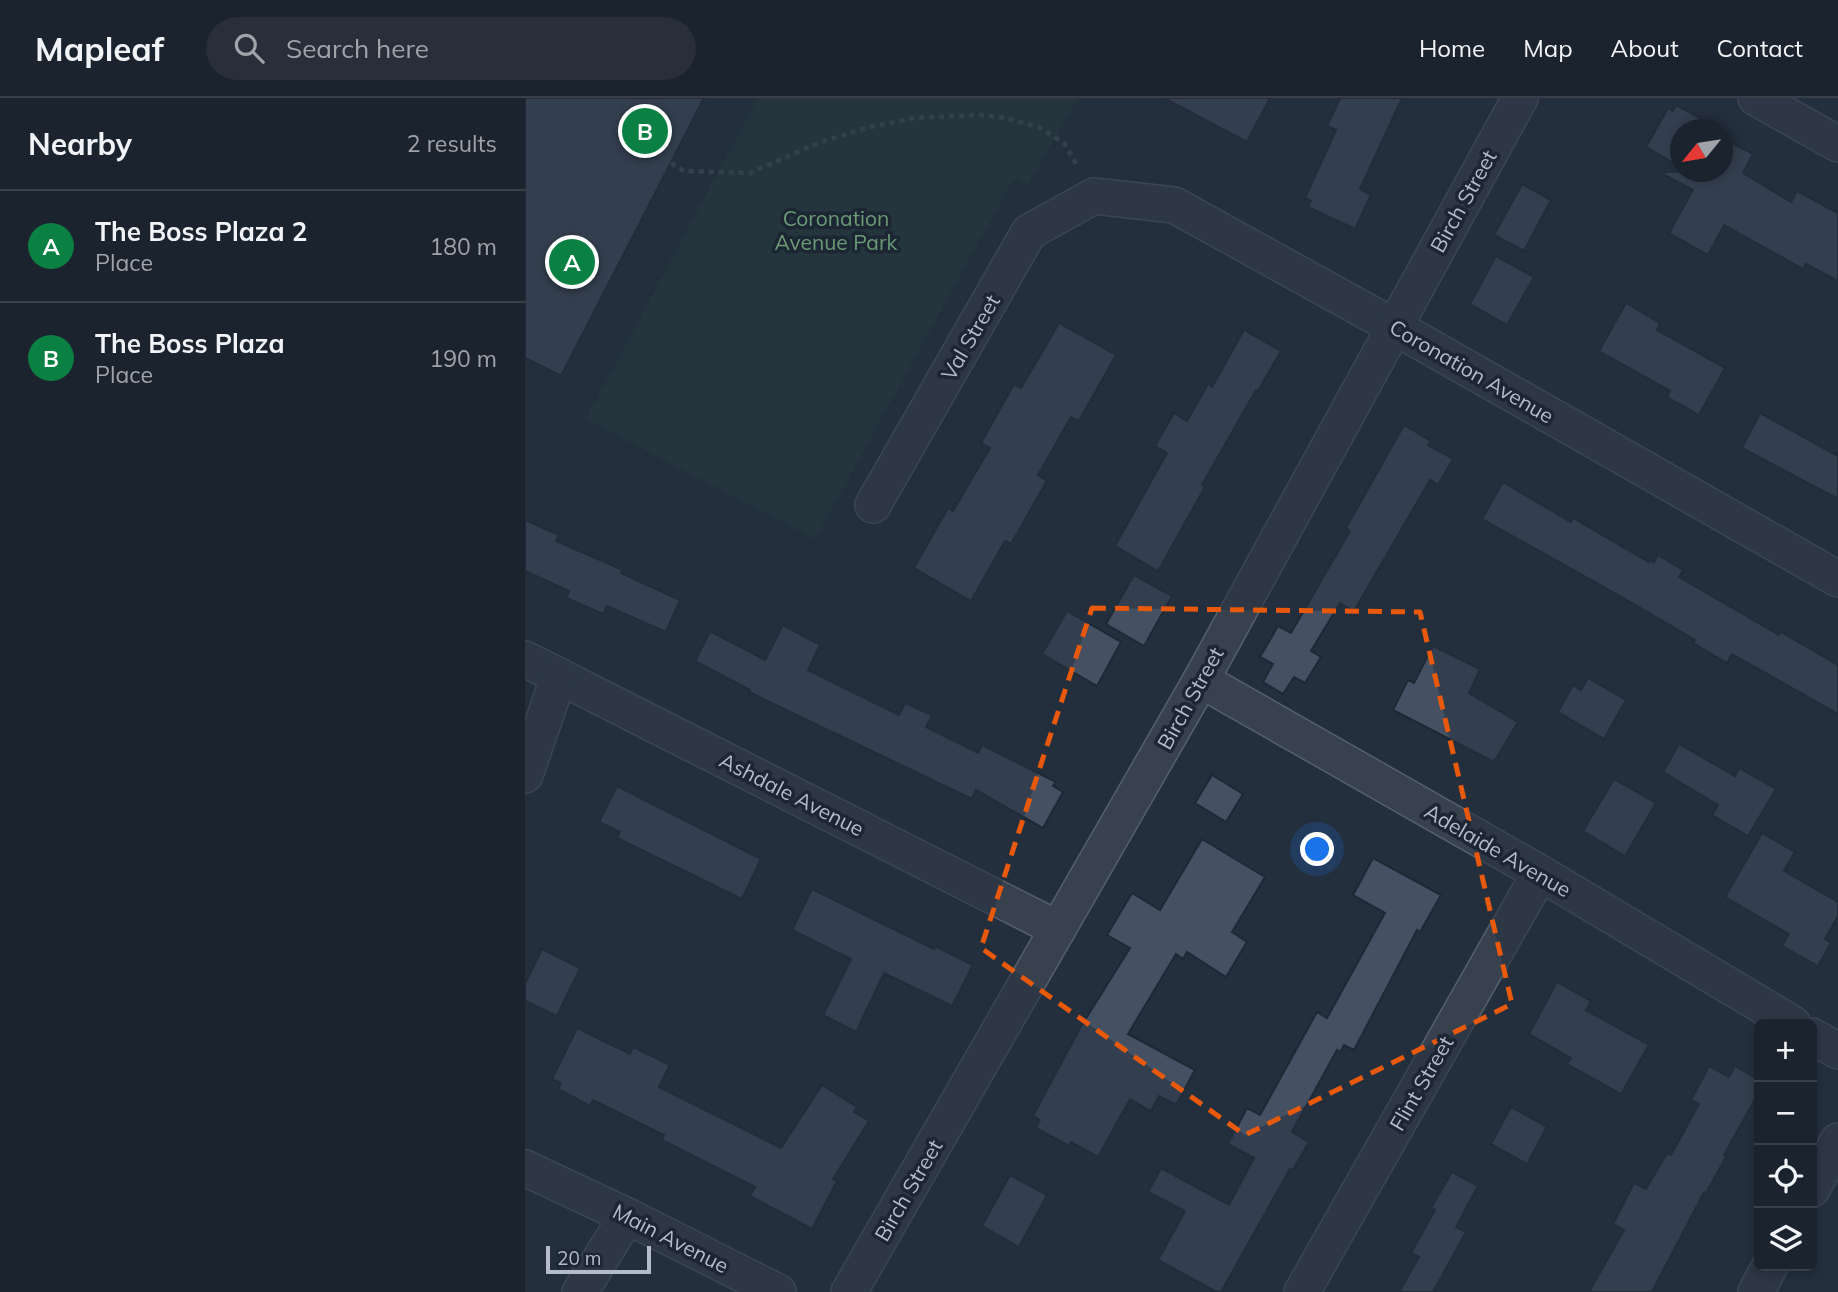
<!DOCTYPE html>
<html lang="en">
<head>
<meta charset="utf-8">
<style>
	body { margin:0; font-family:Mulish,sans-serif; background:#282f3a; color:#f1f3f6 }
	.controls { position:absolute; right:21px; bottom:21px; display:grid; overflow:hidden; border-radius:10px; box-shadow:0 4px 10px #0003 }
	.controls button { width:63px; height:63px; display:grid; place-items:center; padding:0; border:0; border-bottom:2px solid #39404a; background:#1b232e; color:#f1f3f6; font:35px sans-serif }
	.compass { position:absolute; left:1145px; top:21px; width:63px; height:63px; border-radius:50%; background:#1b232e; box-shadow:0 4px 10px #0003; rotate:240deg }
	.scale { position:absolute; left:21px; bottom:18px; width:105px; box-sizing:border-box; padding-left:7px; border:4px solid #b4bcc9; border-top:0; font-size:19px; line-height:24px; white-space:nowrap; color:#b4bcc9; -webkit-text-stroke:5px #1d2633; paint-order:stroke }
	.you { position:absolute; left:793px; top:752px; width:24px; height:24px; margin:-18px; border:5px solid #fff; border-radius:50%; background:#1a73e8; box-shadow:0 0 0 10px #1a73e833 }
	.badge { display:grid; place-items:center; width:46px; height:46px; border-radius:50%; background:#0b8043; color:#fff; font-size:23px; font-weight:700 }
	.pin { position:absolute; translate:-50% -50%; border:4px solid #fff; box-shadow:0 2px 7px #0006 }
	.list { margin:0; padding:0; list-style:none }
	h2 { display:flex; justify-content:space-between; align-items:center; height:91px; margin:0; padding:0 28px; font-size:30px }
	h2 small { font-size:23px; font-weight:400; color:#a0a4aa }
	.list li { display:grid; grid-template-columns:46px 1fr auto; gap:21px; align-items:center; box-sizing:border-box; height:112px; padding:0 28px; border-top:2px solid #39404a }
	.list b { display:block; font-size:26px; white-space:nowrap }
	.list p { margin:0; font-size:23px; white-space:nowrap; color:#a0a4aa }
	.list em { font-size:23px; font-style:normal; color:#a0a4aa }
	.icon { flex:none; width:38px; height:38px; fill:none; stroke:currentColor; stroke-width:2; stroke-linecap:round; stroke-linejoin:round }
	.map { position:relative; flex:none; width:1313px; height:1194px; overflow:hidden }
	header { display:flex; align-items:center; gap:42px; box-sizing:border-box; height:98px; padding:0 35px; background:#1b232e; border-bottom:2px solid #39404a }
	header strong { font-size:33px }
	nav { display:flex; gap:38px; margin-inline-start:auto; font-size:24px }
	.search { width:490px; height:63px; background:#282f3a; display:flex; align-items:center; gap:18px; box-sizing:border-box; padding:0 24px; border-radius:38px; color:#a0a4aa; font-size:26px }
	main { display:flex }
	aside { flex:1; background:#1b232e }
	.map>svg:first-child { display:block }
	.green { fill:#263c3f }
	.building { fill:#455162; stroke:#1f2835; stroke-width:2 }
	.lines { fill:none; stroke-linecap:round; stroke-linejoin:round }
	.minor-casing { stroke:#565f6c; stroke-width:38 }
	.path { stroke:#44595c; stroke-width:4.5; stroke-dasharray:5 5; stroke-linecap:butt }
	.minor { stroke:#38414e; stroke-width:35 }
	.marked { fill:none; stroke:#e8590c; stroke-width:5; stroke-dasharray:14 9; stroke-linejoin:round }
	.labels { text-anchor:middle; dominant-baseline:central; stroke-width:7; stroke-linejoin:round; paint-order:stroke }
	.street-label { font-size:21px; fill:#b4bcc9; stroke:#1d2633 }
	.park-label { font-size:21px; fill:#6b9a76; stroke:#1d2633 }
</style>
</head>
<body>
<header>
<strong>Mapleaf</strong>
<div class="search"><svg class="icon" aria-label="search" viewBox="0 0 24 24"><circle cx="10" cy="10" r="6"/><path d="M15 15l6 6"/></svg>Search here</div>
<nav><a>Home</a><a>Map</a><a>About</a><a>Contact</a></nav>
</header>
<main>
<aside>
<h2>Nearby<small>2 results</small></h2>
<ul class="list">
<li><span class="badge">A</span><div><b>The Boss Plaza 2</b><p>Place</p></div><em>180 m</em></li>
<li><span class="badge">B</span><div><b>The Boss Plaza</b><p>Place</p></div><em>190 m</em></li>
</ul>
</aside>
<div class="map">
<svg width="1313" height="1194" viewBox="0 0 1313 1194">
	<rect width="100%" height="100%" fill="#242f3e"/>
	<!-- green -->
	<path class="green" d="M233,0H553L503,87L489,80L290,441L61,321Z"/>
	<!-- building -->
	<g class="building">
		<path d="M0,0H179L36,278L0,260Z"/>
		<path d="M639,0H745L722,44Z"/>
		<path d="M815,0H877L835,91L846,97L830,131L783,109L786,103L780,100L811,32L802,28Z"/>
		<path d="M1151,7L1177,21L1174,27L1182,32H1156V69L1121,49L1143,10L1148,13Z"/>
		<path d="M1198,40L1228,56L1218,75L1266,104L1272,93L1313,115V183L1281,166L1278,171L1199,127L1183,157L1144,135L1168,92L1134,74H1198Z"/>
		<path d="M997,86L1026,102L999,153L969,137Z"/>
		<path d="M971,158L1009,179L982,227L945,206Z"/>
		<path d="M1101,205L1135,225L1132,232L1200,270L1174,317L1142,299L1145,293L1074,253Z"/>
		<path d="M534,225L591,257L554,323L546,319L513,377L522,383L486,446L480,443L446,503L389,470L423,410L428,413L465,350L456,345L489,286L496,290Z"/>
		<path d="M719,232L756,253L733,293L731,292L677,387L680,389L633,473L590,448L642,355L630,348L649,315L662,323L683,286L687,289Z"/>
		<path d="M1235,315L1313,358V401L1217,350Z"/>
		<path d="M879,327L906,343L903,347L928,361L913,387L905,382L829,513L815,505L786,553L796,559L780,585L769,579L758,596L738,584L748,566L735,559L753,528L766,535L825,433L821,430Z"/>
		<path d="M978,384L1046,424L1048,420L1124,464L1125,462L1129,464L1133,457L1158,472L1154,479L1254,537L1256,534L1313,567V616L1207,556L1202,565L1168,545L1170,542L1102,502L957,421Z"/>
		<path d="M0,422L34,437L31,443L98,472L96,475L155,502L141,534L82,508L78,516L41,500L44,493L0,473Z"/>
		<path d="M609,477L647,498L619,548L581,526Z"/>
		<path d="M542,513L596,544L572,588L517,556Z"/>
		<path d="M258,527L295,547L283,572L374,617L380,605L407,617L401,629L453,655L457,647L531,684L528,688L538,694L518,730L451,692L447,701L224,594L225,592L170,563L185,533L240,562Z"/>
		<path d="M908,548L955,571L944,595L993,624L969,664L868,612L883,582L889,585Z"/>
		<path d="M1063,580L1101,602L1079,641L1033,614L1048,587L1056,592Z"/>
		<path d="M1154,646L1210,678L1214,670L1251,691L1223,738L1187,717L1193,707L1138,674Z"/>
		<path d="M687,677L718,696L701,724L670,705Z"/>
		<path d="M1089,681L1131,705L1100,758L1058,733Z"/>
		<path d="M92,688L236,761L217,801L92,740L95,734L74,724Z"/>
		<path d="M1237,735L1270,754L1259,773L1313,804V818L1300,841L1306,845L1293,868L1257,848L1264,836L1200,799Z"/>
		<path d="M677,741L740,779L707,834L722,844L701,879L662,854L658,861L651,856L603,936L670,972L651,1007L634,998L626,1013L605,1001L573,1059L546,1044L544,1048L511,1030L515,1022L508,1018L555,930L605,850L582,837L607,795L635,812Z"/>
		<path d="M848,760L916,797L895,834L892,832L829,952L819,947L815,954L812,952L767,1034L784,1044L768,1072L765,1071L696,1194H692L633,1162L660,1113L623,1094L636,1070L704,1107L729,1060L703,1046L722,1010L735,1017L792,914L802,920L860,815L828,797Z"/>
		<path d="M287,791L409,851L410,848L448,867L427,908L359,875L331,934L298,917L326,861L267,832Z"/>
		<path d="M17,851L55,870L32,918L0,903V886Z"/>
		<path d="M1032,884L1066,903L1061,912L1124,947L1096,996L1042,966L1046,960L1004,936Z"/>
		<path d="M52,930L105,956L108,949L145,967L134,989L256,1050L297,987L332,1009L329,1014L344,1023L308,1081L312,1083L287,1131L225,1098L230,1089L137,1042L139,1037L68,1002L65,1008L33,991L36,985L27,981Z"/>
		<path d="M1184,968L1204,979L1210,968L1234,982V994L1199,1057L1201,1059L1181,1095L1179,1094L1127,1194H1064L1099,1132L1088,1126L1109,1085L1121,1091L1142,1055L1146,1057L1174,1006L1166,1002Z"/>
		<path d="M986,1009L1022,1029L1002,1066L966,1046Z"/>
		<path d="M927,1074L953,1088L931,1129L941,1134L908,1194H874L894,1159L886,1155L910,1112L906,1110Z"/>
		<path d="M485,1077L522,1097L494,1149L457,1128Z"/>
	</g>
	<g class="lines">
		<defs>
			<g id="minor">
				<path d="M1231,0L1313,46"/>
				<path d="M348,407L504,134L569,98L649,107L868,228L1313,481"/>
				<path d="M0,561L533,831"/>
				<path d="M676,582L1015,775L1268,926"/>
				<path d="M0,677L34,578"/>
				<path d="M1287,938L1313,953"/>
				<path d="M0,1070L102,1118L253,1194"/>
				<path d="M1287,1091L1313,1043"/>
				<path d="M55,1194L102,1118"/>
				<path d="M324,1194L676,582L995,0"/>
				<path d="M777,1194L1015,775"/>
				<path d="M1231,1194L1245,1168"/>
			</g>
		</defs>
		<!-- minor casing -->
		<use href="#minor" class="minor-casing"/>
		<!-- path -->
		<path class="path" d="M146,65L159,73L225,75L293,45L345,29L390,20L455,17L481,20L513,29L539,45L553,69"/>
		<!-- minor -->
		<use href="#minor" class="minor"/>
	</g>
	<!-- marked area -->
	<path d="M0 0H1313V1194H0ZM567,510L895,514L987,906L720,1037L456,850Z" fill="#242f3e" fill-opacity=".55" fill-rule="evenodd"/>
	<path class="marked" d="M567,510L895,514L987,906L720,1037L456,850Z"/>
	<g class="labels">
		<!-- street labels -->
		<g class="street-label">
			<text transform="translate(938 103) rotate(-61)">Birch Street</text>
			<text transform="translate(445 239) rotate(-60)">Val Street</text>
			<text transform="translate(947 273) rotate(30)">Coronation Avenue</text>
			<text transform="translate(665 600) rotate(-61)">Birch Street</text>
			<text transform="translate(267 696) rotate(27)">Ashdale Avenue</text>
			<text transform="translate(973 752) rotate(30)">Adelaide Avenue</text>
			<text transform="translate(896 985) rotate(-60)">Flint Street</text>
			<text transform="translate(383 1092) rotate(-60)">Birch Street</text>
			<text transform="translate(146 1140) rotate(27)">Main Avenue</text>
		</g>
		<!-- park labels -->
		<g class="park-label">
			<text x="311" y="120">Coronation<tspan x="311" dy="24">Avenue Park</tspan></text>
		</g>
	</g>
</svg>
<div class="controls">
<button>+</button>
<button>−</button>
<button><svg class="icon" aria-label="locate" viewBox="0 0 24 24"><circle cx="12" cy="12" r="6"/><path d="M12 2v4M12 18v4M2 12h4M18 12h4"/></svg></button>
<button><svg class="icon" aria-label="layers" viewBox="0 0 24 24"><path d="M12 4l9 5-9 5-9-5zM3 14l9 5 9-5"/></svg></button>
</div>
<svg class="compass" viewBox="-18 -18 36 36"><path d="M0-13l5 13h-10z" fill="#e53935"/><path d="M0 13l5-13h-10z" fill="#a0a4aa"/></svg>
<div class="scale">20 m</div>
<div class="you"></div>
<div class="pin badge" style="left:47px;top:164px">A</div>
<div class="pin badge" style="left:120px;top:33px">B</div>
</div>
</main>
</body>
</html>
